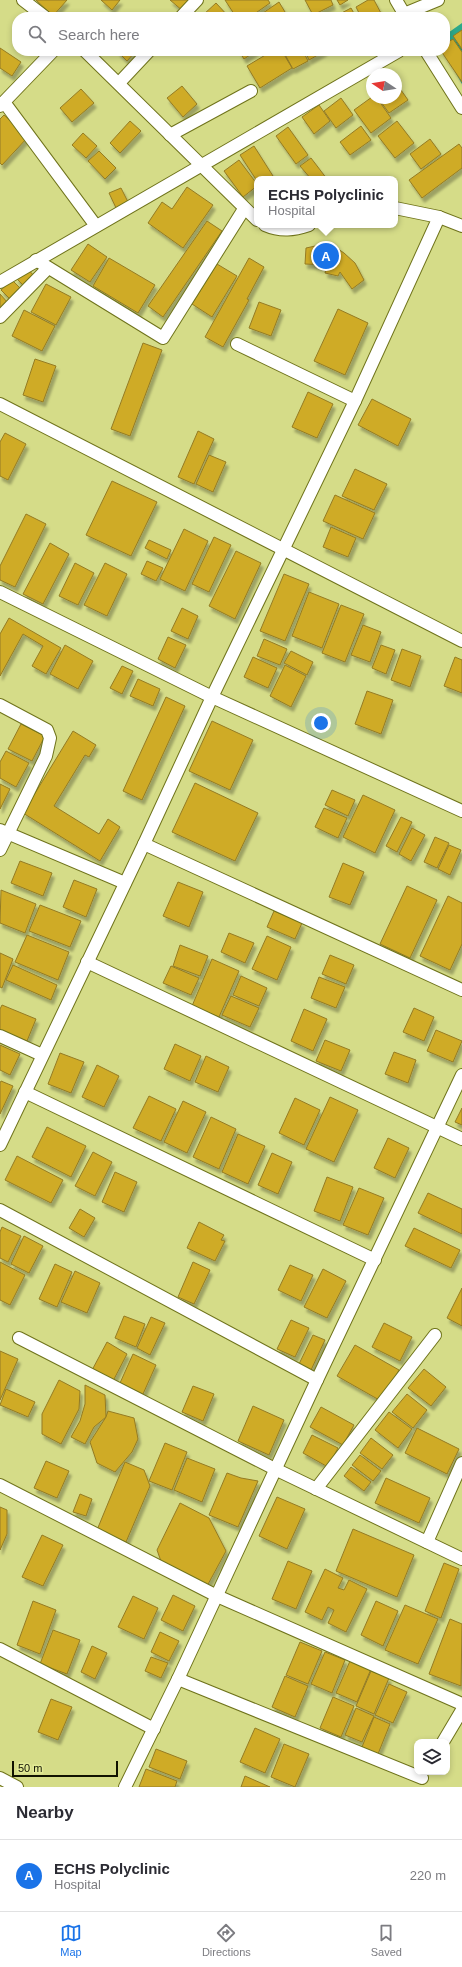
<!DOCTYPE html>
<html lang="en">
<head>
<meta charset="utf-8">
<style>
	body { margin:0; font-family:Arial,sans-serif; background:#f7f7f7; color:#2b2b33 }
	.controls { position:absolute; right:12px; bottom:12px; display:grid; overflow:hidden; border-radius:8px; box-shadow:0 2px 6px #0003 }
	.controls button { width:36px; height:36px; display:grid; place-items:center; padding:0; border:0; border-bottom:1px solid #e1e1e2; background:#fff; color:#2b2b33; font:20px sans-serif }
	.compass { position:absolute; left:366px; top:68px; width:36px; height:36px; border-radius:50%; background:#fff; box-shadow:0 2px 6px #0003; rotate:282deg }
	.scale { position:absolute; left:12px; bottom:10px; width:106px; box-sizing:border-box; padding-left:4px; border:2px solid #111200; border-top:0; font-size:11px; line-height:14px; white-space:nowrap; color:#111200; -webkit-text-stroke:3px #e2ea95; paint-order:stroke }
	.you { position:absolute; left:321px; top:723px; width:14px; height:14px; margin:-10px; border:3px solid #fff; border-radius:50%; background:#1a73e8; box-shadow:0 0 0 6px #1a73e833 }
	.badge { display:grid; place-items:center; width:26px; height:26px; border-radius:50%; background:#1a73e8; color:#fff; font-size:13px; font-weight:700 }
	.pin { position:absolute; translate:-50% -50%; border:2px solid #fff; box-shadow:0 1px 4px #0006 }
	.popup { position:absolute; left:254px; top:176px; width:144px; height:52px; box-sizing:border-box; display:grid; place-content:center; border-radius:8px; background:#fff; filter:drop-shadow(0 1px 3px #0005); font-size:13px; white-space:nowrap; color:#7c7c81 }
	.popup b { font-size:15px; color:#2b2b33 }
	.popup::after { content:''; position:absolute; left:50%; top:100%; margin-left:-8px; border:8px solid transparent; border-top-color:#fff }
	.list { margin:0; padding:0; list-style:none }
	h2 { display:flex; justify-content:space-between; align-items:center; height:52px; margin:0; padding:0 16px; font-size:17px }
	h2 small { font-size:13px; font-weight:400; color:#7c7c81 }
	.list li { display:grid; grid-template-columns:26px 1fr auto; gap:12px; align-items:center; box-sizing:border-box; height:72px; padding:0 16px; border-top:1px solid #e1e1e2 }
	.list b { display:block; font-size:15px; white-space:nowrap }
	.list p { margin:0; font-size:13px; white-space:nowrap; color:#7c7c81 }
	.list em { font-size:13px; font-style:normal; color:#7c7c81 }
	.icon { flex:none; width:22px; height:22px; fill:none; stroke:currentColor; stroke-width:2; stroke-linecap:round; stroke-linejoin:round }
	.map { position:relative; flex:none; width:462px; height:1787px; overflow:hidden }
	.search { position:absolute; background:#fff; box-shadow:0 2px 6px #0003; left:12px; right:12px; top:12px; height:44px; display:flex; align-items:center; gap:10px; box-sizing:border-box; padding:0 14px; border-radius:16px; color:#7c7c81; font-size:15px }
	.sheet { height:124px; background:#fff }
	nav { display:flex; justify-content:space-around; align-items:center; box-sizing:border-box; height:56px; border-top:1px solid #e1e1e2; background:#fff; font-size:11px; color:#7c7c81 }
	nav a { display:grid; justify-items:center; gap:2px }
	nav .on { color:#1a73e8 }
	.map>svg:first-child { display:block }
	.water { fill:#2da88a }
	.building { fill:#cfab28; stroke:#947b23; filter:url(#shadow) }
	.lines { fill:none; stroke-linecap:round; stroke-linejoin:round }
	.street-casing { stroke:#6f731b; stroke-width:14 }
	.street { stroke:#fff; stroke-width:12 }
</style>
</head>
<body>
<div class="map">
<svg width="462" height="1787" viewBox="0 0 462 1787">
	<defs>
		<filter id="shadow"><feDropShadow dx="2.5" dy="4.5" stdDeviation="1" flood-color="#0004"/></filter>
	</defs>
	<rect width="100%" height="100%" fill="#d5dc88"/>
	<!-- water -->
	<path class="water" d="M462,23V84L443,51H445V35Z"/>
	<!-- building -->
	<g class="building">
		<path d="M36,0H67L53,16Z"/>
		<path d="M101,0H120L112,10Z"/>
		<path d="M170,0H193L183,11Z"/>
		<path d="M225,0H268L270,3L250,17H236Z"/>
		<path d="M305,0H331L333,5L313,15Z"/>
		<path d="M337,0H348L340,5Z"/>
		<path d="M368,0H374L383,17H361L356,7Z"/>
		<path d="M279,2L288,17H265L263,13Z"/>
		<path d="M216,3L229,17H204L203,15Z"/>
		<path d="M351,8L356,17H334Z"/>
		<path d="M462,30V49L453,36Z"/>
		<path d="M453,39L462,52V82L441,51H445V44Z"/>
		<path d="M0,48L21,62L12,76L0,68Z"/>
		<path d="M117,51H136L127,61Z"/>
		<path d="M239,51H256L244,59Z"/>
		<path d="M272,51H282L292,68L260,88L247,66Z"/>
		<path d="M283,51H303L308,61L293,69Z"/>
		<path d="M305,51H325L309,60Z"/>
		<path d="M396,83L408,100L389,113L378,98H396Z"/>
		<path d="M182,86L197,104L183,117L167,98Z"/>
		<path d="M81,89L94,103L72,122L60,108Z"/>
		<path d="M372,97L377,98L391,118L371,133L354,110Z"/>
		<path d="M341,98L353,115L336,128L324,111Z"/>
		<path d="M319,105L330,121L314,134L302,117Z"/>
		<path d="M4,115L28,137L2,165L0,163V119Z"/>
		<path d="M130,121L141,131L120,153L110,143Z"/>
		<path d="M397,121L414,143L395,158L378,136Z"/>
		<path d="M361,126L371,140L350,155L340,142Z"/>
		<path d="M288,127L308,155L296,164L276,136Z"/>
		<path d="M83,133L97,146L86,158L72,145Z"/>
		<path d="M430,139L441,154L421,169L410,154Z"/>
		<path d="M459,144L462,148V168L422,198L409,180Z"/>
		<path d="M254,146L273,176L268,179H257V181L240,155Z"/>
		<path d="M99,151L116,168L105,179L88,161Z"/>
		<path d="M311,158L327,179H311L300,166Z"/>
		<path d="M239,160L257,184V186L243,197L224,171Z"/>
		<path d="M187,187L213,205L183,248L148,223L162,202L172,209Z"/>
		<path d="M121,188L129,204L117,210L109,193Z"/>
		<path d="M207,221L222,231L163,317L148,306Z"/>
		<path d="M88,244L107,257L90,282L71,270Z"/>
		<path d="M320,245H332L344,253L355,263L364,280L352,289L340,272L338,276L325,273L327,265L305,264L306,248Z"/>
		<path d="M109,258L155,285L138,313L93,286Z"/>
		<path d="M249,258L264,267L247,299L249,300L223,347L205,337Z"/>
		<path d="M217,264L237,276L212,317L192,304Z"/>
		<path d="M27,268L34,276L24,286L16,278Z"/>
		<path d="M12,280L21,289L10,299L1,290Z"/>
		<path d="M46,284L71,297L56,325L31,312Z"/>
		<path d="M0,294L8,303L0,309Z"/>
		<path d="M259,302L281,310L271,336L249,328Z"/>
		<path d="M338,309L368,323L345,375L314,361Z"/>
		<path d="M24,310L55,326L42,351L12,336Z"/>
		<path d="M143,343L162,350L130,436L111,429Z"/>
		<path d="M35,359L56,366L43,402L23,395Z"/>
		<path d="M308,392L333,404L317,438L292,427Z"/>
		<path d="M372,399L411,419L398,446L358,425Z"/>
		<path d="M198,431L214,439L194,484L178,477Z"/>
		<path d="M5,433L26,444L8,480L0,476V442Z"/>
		<path d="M209,455L226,462L213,492L196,484Z"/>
		<path d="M355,469L387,484L374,510L342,496Z"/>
		<path d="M112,481L157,502L131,556L86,535Z"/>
		<path d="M335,495L375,513L363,539L323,521Z"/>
		<path d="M26,514L46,524L15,587L0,580V566Z"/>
		<path d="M331,527L356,538L348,557L323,547Z"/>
		<path d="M184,529L208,541L185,591L160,579Z"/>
		<path d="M214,537L231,545L209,592L192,584Z"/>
		<path d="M149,540L171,550L167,559L145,548Z"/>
		<path d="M50,543L69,554L43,604L23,594Z"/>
		<path d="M236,551L261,563L235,619L209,606Z"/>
		<path d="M147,561L163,568L156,581L141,574Z"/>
		<path d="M75,563L94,573L78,605L59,596Z"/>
		<path d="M105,563L127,574L107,616L84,605Z"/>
		<path d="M284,574L309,584L285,641L260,631Z"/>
		<path d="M309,592L339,604L322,648L292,636Z"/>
		<path d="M341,605L364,614L345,662L322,653Z"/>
		<path d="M182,608L198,616L188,639L171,631Z"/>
		<path d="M9,618L61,648L46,674L32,666L43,646L23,634L0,676V634Z"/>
		<path d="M363,625L381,632L370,662L351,655Z"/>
		<path d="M168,637L186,645L175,668L158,659Z"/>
		<path d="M264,639L287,649L280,665L257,656Z"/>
		<path d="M65,645L93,661L78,689L50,674Z"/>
		<path d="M381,645L395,650L386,674L372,668Z"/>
		<path d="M402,649L421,656L410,687L391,680Z"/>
		<path d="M291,651L313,662L307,675L284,663Z"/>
		<path d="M253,657L277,668L268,688L244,677Z"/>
		<path d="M455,657L462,660V693L444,686Z"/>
		<path d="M285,665L306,676L291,707L270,696Z"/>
		<path d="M122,666L133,671L122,694L110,688Z"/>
		<path d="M138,679L160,689L153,706L130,696Z"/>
		<path d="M367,691L393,700L381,734L355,724Z"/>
		<path d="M166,697L185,706L142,800L123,791Z"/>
		<path d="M212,721L253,740L230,790L189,771Z"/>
		<path d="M21,724L45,736L32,761L8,749Z"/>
		<path d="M73,731L96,745L89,757L85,755L54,806L99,834L108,819L120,827L100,861L23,813Z"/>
		<path d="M6,751L29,763L16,787L0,778V762Z"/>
		<path d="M195,783L258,813L235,861L172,832Z"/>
		<path d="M0,784L10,789L0,809Z"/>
		<path d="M332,790L355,800L348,816L325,805Z"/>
		<path d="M363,795L395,810L375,853L343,837Z"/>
		<path d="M324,808L347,818L338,838L315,827Z"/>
		<path d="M401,817L412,822L397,852L386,846Z"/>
		<path d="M412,828L425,835L411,861L399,854Z"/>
		<path d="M435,837L449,843L437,868L424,862Z"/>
		<path d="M449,845L461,850L450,875L438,869Z"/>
		<path d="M20,861L52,873L43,896L11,883Z"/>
		<path d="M343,863L364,872L350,905L329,897Z"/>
		<path d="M74,880L97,889L86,917L63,907Z"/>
		<path d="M178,882L203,892L189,927L163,916Z"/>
		<path d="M407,886L437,900L410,958L380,944Z"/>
		<path d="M1,890L36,904L25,933L0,923Z"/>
		<path d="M448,896L462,903V944L450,970L420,956Z"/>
		<path d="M40,905L81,921L70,947L29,931Z"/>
		<path d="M274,911L302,923L295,939L267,927Z"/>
		<path d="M229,933L254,943L245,963L221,952Z"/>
		<path d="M27,935L69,952L58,980L15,962Z"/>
		<path d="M267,936L291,947L277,980L252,969Z"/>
		<path d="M180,945L208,956L200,976L173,966Z"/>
		<path d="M0,953L13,959L2,988L0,987Z"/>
		<path d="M330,955L354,965L346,984L322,974Z"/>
		<path d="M212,959L239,971L219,1017L192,1006Z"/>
		<path d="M13,965L57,985L51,1000L6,980Z"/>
		<path d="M171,966L199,978L191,995L163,983Z"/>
		<path d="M241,976L267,988L259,1006L233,995Z"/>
		<path d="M319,977L345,987L336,1008L311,998Z"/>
		<path d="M231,996L259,1008L250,1027L222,1015Z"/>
		<path d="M2,1005L36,1019L27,1041L0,1030V1009Z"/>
		<path d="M414,1008L434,1017L424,1041L403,1032Z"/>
		<path d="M304,1009L327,1019L313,1051L291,1041Z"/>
		<path d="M436,1030L462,1041L453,1062L427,1051Z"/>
		<path d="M325,1040L350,1050L341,1071L316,1061Z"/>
		<path d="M175,1044L201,1056L190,1081L164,1069Z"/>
		<path d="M0,1045L20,1054L10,1075L0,1070Z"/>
		<path d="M394,1052L416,1060L408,1083L385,1074Z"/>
		<path d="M60,1053L84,1062L71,1093L48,1084Z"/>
		<path d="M206,1056L229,1067L218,1092L195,1082Z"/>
		<path d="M97,1065L119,1076L104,1107L82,1097Z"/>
		<path d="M1,1081L13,1086L0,1114V1083Z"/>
		<path d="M149,1096L176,1109L161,1141L133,1128Z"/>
		<path d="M330,1097L358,1110L334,1162L306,1149Z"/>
		<path d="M295,1098L320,1110L304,1145L279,1133Z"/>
		<path d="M183,1101L206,1112L187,1153L164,1142Z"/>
		<path d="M462,1108V1125L455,1122Z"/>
		<path d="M211,1117L236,1129L219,1169L193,1157Z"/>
		<path d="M47,1127L86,1146L71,1177L32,1157Z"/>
		<path d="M238,1134L265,1146L248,1184L222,1172Z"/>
		<path d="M388,1138L409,1148L395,1178L374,1168Z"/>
		<path d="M93,1152L112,1162L95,1196L75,1186Z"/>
		<path d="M272,1153L292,1162L278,1194L258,1185Z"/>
		<path d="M17,1156L63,1180L51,1203L5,1180Z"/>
		<path d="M115,1172L137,1182L124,1212L102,1202Z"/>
		<path d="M327,1177L353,1187L340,1221L314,1211Z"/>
		<path d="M359,1188L384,1198L368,1235L343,1225Z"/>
		<path d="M428,1193L462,1209V1234L418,1213Z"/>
		<path d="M80,1209L95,1218L84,1237L69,1228Z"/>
		<path d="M199,1222L224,1235L221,1240L225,1241L215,1261L187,1248Z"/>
		<path d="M2,1227L21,1236L8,1262L0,1258V1232Z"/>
		<path d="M414,1228L460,1250L451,1268L405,1246Z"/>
		<path d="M24,1236L43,1246L29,1273L11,1264Z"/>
		<path d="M0,1262L25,1275L10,1305L0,1300Z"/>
		<path d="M193,1262L210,1270L194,1304L178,1297Z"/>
		<path d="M55,1264L72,1272L57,1307L39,1299Z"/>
		<path d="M290,1265L313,1275L301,1301L278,1290Z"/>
		<path d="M323,1269L346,1281L327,1318L304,1307Z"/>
		<path d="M75,1271L100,1283L87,1313L61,1302Z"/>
		<path d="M462,1288V1326L447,1318Z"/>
		<path d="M124,1316L145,1324L136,1347L115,1338Z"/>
		<path d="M151,1317L165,1323L150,1355L137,1348Z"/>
		<path d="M291,1320L309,1328L295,1357L277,1349Z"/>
		<path d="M384,1323L412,1337L400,1361L372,1347Z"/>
		<path d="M313,1335L325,1340L311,1370L299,1364Z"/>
		<path d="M107,1342L127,1354L112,1383L91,1372Z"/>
		<path d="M355,1345L399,1370L381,1401L337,1376Z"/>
		<path d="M0,1351L18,1359L0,1400Z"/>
		<path d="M133,1354L156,1365L143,1394L120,1383Z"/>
		<path d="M424,1369L446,1387L431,1406L408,1388Z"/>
		<path d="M59,1380L80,1391L79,1409L61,1444L42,1434V1414Z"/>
		<path d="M85,1385L105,1395L106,1417L94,1427L85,1444L71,1437L80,1421L85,1404Z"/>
		<path d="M193,1386L214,1394L203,1421L182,1412Z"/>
		<path d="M6,1389L35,1402L28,1417L0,1405Z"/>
		<path d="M407,1394L427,1410L413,1428L392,1412Z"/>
		<path d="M253,1406L284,1420L269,1455L238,1441Z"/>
		<path d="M321,1407L354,1425L343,1445L310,1427Z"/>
		<path d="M108,1411L134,1418L138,1439L132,1452L115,1472L97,1463L90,1442L106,1417Z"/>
		<path d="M389,1412L412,1429L398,1448L375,1430Z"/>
		<path d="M417,1428L459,1449L447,1474L405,1453Z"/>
		<path d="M312,1435L338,1448L328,1467L303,1453Z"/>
		<path d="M371,1438L393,1455L382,1469L360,1453Z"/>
		<path d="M165,1443L187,1452L172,1490L149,1481Z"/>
		<path d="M360,1455L381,1471L373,1481L352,1465Z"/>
		<path d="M187,1458L215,1469L202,1502L174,1490Z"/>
		<path d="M46,1461L69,1471L57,1498L34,1488Z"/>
		<path d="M125,1462L144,1470L150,1486L126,1542L97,1530Z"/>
		<path d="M351,1467L371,1482L364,1491L344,1476Z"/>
		<path d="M227,1473L241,1478L258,1481L238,1527L209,1515Z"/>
		<path d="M386,1478L430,1498L419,1523L375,1503Z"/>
		<path d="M80,1494L92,1499L86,1516L73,1512Z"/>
		<path d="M277,1497L305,1509L287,1549L259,1536Z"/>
		<path d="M180,1503L209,1518L226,1551L206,1588L162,1564L157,1550Z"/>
		<path d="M0,1507L7,1510V1534L0,1550Z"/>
		<path d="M353,1529L414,1555L397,1597L336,1571Z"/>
		<path d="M42,1535L63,1545L43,1586L22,1577Z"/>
		<path d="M288,1561L312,1571L296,1609L272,1599Z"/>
		<path d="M444,1563L459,1569L441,1618L425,1611Z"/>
		<path d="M325,1569L343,1578L338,1588L344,1590L349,1580L367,1589L346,1632L328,1623L334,1610L328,1607L322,1620L305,1612Z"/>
		<path d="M173,1595L195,1606L183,1631L161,1620Z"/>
		<path d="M133,1596L158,1608L144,1639L118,1627Z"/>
		<path d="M33,1601L56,1610L40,1654L17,1645Z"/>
		<path d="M376,1601L398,1611L383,1646L361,1635Z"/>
		<path d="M405,1605L438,1619L418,1664L385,1650Z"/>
		<path d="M450,1619L462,1624L461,1686L429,1674Z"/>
		<path d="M53,1630L80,1640L67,1674L40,1664Z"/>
		<path d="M160,1632L179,1641L169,1661L151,1652Z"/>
		<path d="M300,1642L322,1651L308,1684L286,1675Z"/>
		<path d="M92,1646L107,1653L95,1679L81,1672Z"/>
		<path d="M325,1652L345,1660L332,1693L311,1684Z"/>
		<path d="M151,1657L168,1663L161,1678L145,1671Z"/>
		<path d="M350,1661L371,1669L357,1702L336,1693Z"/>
		<path d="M371,1671L389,1678L374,1714L356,1706Z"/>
		<path d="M285,1676L308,1686L295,1717L272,1707Z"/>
		<path d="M389,1684L407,1692L393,1723L375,1715Z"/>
		<path d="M333,1697L354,1706L341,1737L320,1728Z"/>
		<path d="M51,1699L72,1707L58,1740L38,1732Z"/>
		<path d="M356,1708L374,1716L362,1742L345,1735Z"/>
		<path d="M374,1717L390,1724L378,1754L362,1747Z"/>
		<path d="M255,1728L280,1739L265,1773L240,1762Z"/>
		<path d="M284,1744L309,1754L295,1787L271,1777Z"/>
		<path d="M156,1749L187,1761L180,1779L149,1767Z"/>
		<path d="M146,1769L177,1781L175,1787H139Z"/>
		<path d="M245,1776L270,1787H241Z"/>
	</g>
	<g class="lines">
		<defs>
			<g id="street">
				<path d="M23,0L45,17"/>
				<path d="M396,0L406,17"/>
				<path d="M404,14L438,0"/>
				<path d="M181,17L197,0"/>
				<path d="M85,51L257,220"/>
				<path d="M426,51L462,108"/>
				<path d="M119,83L149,51"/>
				<path d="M4,102L96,226"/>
				<path d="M0,106L53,51"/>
				<path d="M170,135L251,91"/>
				<path d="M395,208L439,217L462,226"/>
				<path d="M265,225C281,232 294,230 309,225"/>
				<path d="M36,260L163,338L244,209"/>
				<path d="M0,282L399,51"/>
				<path d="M0,317L48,268"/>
				<path d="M237,344L355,401"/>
				<path d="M0,404L462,641"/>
				<path d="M0,592L212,697L462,811"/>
				<path d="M0,705L47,730L50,738L46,756L0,850"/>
				<path d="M0,830L125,883"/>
				<path d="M144,844L462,990"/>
				<path d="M87,962L462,1139"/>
				<path d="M0,1036L42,1055"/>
				<path d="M25,1092L375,1260"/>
				<path d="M0,1145L144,844L212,697L355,401L439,217"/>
				<path d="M0,1210L317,1380"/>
				<path d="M19,1338L275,1469L462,1559"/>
				<path d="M0,1485L217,1596L462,1704"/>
				<path d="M316,1489L435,1335"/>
				<path d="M427,1542L462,1463"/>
				<path d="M0,1649L154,1729"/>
				<path d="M178,1679L422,1778"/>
				<path d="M443,1742L462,1710"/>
				<path d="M0,1778L17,1787"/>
				<path d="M125,1787L178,1679L317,1380L462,1075"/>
			</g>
		</defs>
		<!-- street casing -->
		<use href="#street" class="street-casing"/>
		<!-- street -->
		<use href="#street" class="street"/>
	</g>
</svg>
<div class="controls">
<button><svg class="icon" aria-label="layers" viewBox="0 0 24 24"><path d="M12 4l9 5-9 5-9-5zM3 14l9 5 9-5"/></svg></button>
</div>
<svg class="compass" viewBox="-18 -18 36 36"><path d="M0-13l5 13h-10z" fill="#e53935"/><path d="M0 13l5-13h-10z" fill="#7c7c81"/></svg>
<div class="scale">50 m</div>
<div class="you"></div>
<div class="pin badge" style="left:326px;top:256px">A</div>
<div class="popup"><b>ECHS Polyclinic</b>Hospital</div>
<div class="search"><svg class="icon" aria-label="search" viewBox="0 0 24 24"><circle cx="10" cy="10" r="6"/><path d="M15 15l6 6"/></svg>Search here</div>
</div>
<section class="sheet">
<h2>Nearby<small></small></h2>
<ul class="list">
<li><span class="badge">A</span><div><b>ECHS Polyclinic</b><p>Hospital</p></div><em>220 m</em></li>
</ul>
</section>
<nav>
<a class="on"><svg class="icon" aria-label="map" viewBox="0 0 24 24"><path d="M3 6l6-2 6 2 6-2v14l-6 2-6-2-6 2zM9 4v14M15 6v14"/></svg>Map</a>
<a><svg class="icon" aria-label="directions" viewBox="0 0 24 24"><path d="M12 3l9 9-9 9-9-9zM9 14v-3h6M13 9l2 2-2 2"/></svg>Directions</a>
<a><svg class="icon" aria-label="saved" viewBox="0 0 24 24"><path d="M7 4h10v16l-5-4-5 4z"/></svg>Saved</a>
</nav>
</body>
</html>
